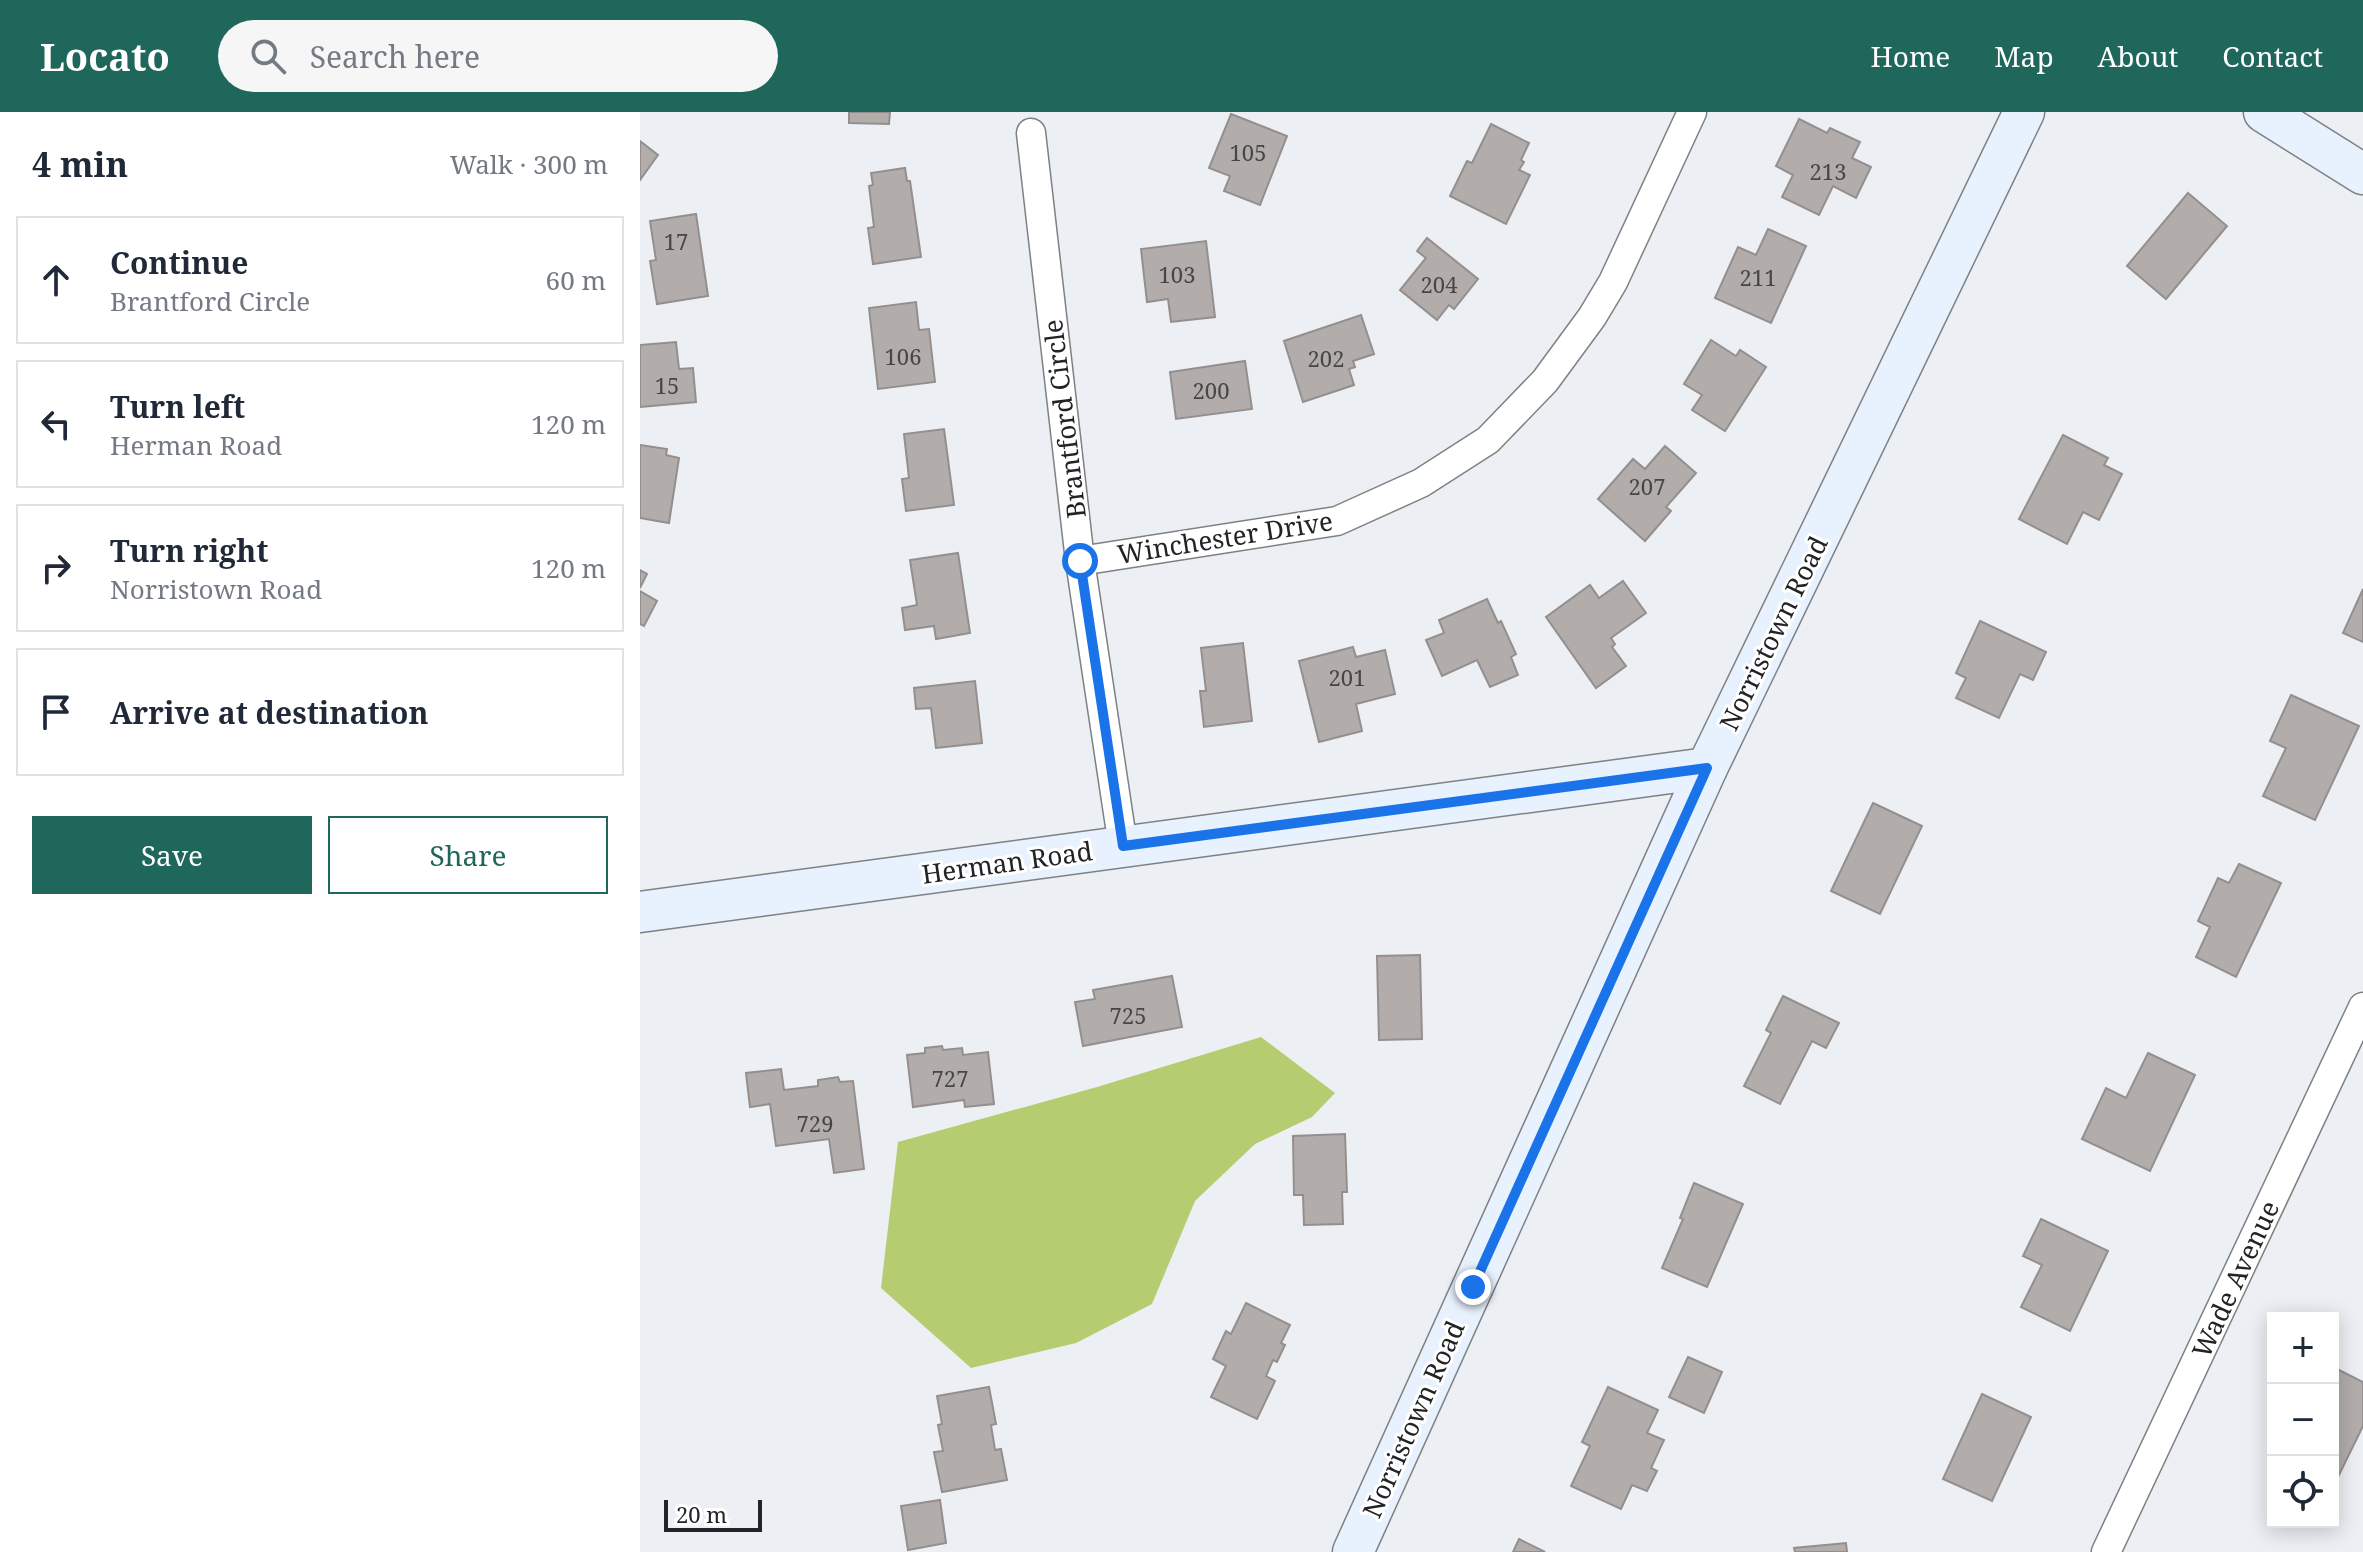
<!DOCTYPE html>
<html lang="en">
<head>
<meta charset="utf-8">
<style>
	body { margin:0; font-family:"Noto Serif",serif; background:#f6f6f7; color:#1f2937 }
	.controls { position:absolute; right:24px; bottom:24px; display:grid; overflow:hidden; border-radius:0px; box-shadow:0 4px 20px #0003 }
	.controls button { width:72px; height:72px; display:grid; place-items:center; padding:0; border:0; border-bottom:2px solid #e0e1e3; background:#fff; color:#1f2937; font:40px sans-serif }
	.scale { position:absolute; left:24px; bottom:20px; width:98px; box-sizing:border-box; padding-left:8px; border:4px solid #222325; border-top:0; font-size:22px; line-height:28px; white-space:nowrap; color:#222325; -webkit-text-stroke:6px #fff; paint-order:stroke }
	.stop { position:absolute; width:24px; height:24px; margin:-18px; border:6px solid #1a73e8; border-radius:50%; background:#fff }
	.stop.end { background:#1a73e8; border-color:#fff; box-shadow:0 2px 8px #0008 }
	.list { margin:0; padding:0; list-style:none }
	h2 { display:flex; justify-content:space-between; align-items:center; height:104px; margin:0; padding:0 32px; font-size:34px }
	h2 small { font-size:26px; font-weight:400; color:#747a83 }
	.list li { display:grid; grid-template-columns:52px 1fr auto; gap:24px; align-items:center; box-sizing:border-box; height:128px; margin:0 16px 16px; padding:0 16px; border:2px solid #e0e1e3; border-radius:0px }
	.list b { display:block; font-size:30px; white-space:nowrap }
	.list p { margin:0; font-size:26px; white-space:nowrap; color:#747a83 }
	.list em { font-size:26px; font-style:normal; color:#747a83 }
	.actions { display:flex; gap:16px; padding:24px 32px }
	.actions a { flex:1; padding:18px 0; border:2px solid #20675b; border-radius:0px; text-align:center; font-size:28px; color:#20675b }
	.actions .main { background:#20675b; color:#fff }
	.icon { flex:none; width:44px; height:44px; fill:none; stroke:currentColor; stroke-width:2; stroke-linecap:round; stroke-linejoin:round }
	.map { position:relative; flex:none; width:1723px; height:1440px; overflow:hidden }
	header { display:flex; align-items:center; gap:48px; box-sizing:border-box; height:112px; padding:0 40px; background:#20675b; color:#fff }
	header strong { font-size:38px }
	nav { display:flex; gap:44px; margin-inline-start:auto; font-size:28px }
	.search { width:560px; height:72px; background:#f6f6f7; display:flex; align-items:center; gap:20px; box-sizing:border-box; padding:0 28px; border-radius:44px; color:#747a83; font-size:30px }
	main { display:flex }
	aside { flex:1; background:#fff }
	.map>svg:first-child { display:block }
	.green { fill:#b5cd70 }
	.building { fill:#b2adab; stroke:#948f8e; stroke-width:2 }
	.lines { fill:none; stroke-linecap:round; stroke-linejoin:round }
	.street-casing { stroke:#7e8184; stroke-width:31 }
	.secondary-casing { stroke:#7e8184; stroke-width:43 }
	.street { stroke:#fff; stroke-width:28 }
	.secondary { stroke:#e8f1fe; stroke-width:40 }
	.route { stroke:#1a73e8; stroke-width:10 }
	.labels { text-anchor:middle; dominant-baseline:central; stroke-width:6; stroke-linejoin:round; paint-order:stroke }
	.number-label { font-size:22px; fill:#464646 }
	.street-label { font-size:26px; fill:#222325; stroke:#fff }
</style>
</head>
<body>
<header>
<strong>Locato</strong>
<div class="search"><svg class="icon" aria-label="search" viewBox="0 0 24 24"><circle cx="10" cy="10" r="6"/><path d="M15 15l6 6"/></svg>Search here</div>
<nav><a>Home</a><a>Map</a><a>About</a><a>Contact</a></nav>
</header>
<main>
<aside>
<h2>4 min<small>Walk · 300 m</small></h2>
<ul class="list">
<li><svg class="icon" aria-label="ahead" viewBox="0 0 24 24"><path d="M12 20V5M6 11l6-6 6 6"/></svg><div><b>Continue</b><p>Brantford Circle</p></div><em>60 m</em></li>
<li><svg class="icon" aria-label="left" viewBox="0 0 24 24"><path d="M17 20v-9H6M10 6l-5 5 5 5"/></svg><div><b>Turn left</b><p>Herman Road</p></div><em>120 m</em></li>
<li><svg class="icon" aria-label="right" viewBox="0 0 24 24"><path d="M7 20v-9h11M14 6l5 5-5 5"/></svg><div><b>Turn right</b><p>Norristown Road</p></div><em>120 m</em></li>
<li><svg class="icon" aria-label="arrive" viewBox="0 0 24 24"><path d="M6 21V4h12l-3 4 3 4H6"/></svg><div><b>Arrive at destination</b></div></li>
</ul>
<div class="actions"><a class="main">Save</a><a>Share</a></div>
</aside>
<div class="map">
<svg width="1723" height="1440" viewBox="0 0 1723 1440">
	<rect width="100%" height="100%" fill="#eceff3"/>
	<!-- green -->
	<path class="green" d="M621,925L695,981L672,1005L615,1032L555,1089L512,1192L436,1231L331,1256L241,1176L258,1030L457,975Z"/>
	<!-- building -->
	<g class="building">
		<path d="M209,0H250L249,12L209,11Z"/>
		<path d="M591,2L647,24L620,93L584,79L590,64L569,56Z"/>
		<path d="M1159,7L1187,21L1190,16L1220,30L1212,46L1231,55L1216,86L1193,74L1179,103L1142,85L1153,63L1136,54Z"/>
		<path d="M851,12L889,31L881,48L884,50L879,58L890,63L866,112L810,84L827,49L832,51Z"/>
		<path d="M0,29L18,43L0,68Z"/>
		<path d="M265,56L267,69H270L281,145L233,152L228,116L234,115L229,74L233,73L231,61Z"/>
		<path d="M1548,81L1587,114L1526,187L1487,154Z"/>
		<path d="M56,102L68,184L17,192L10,149L16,148L10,109Z"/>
		<path d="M1128,117L1166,134L1131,211L1075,186L1098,135L1116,143Z"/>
		<path d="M787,126L838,167L814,197L809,193L797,208L760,178L786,146L777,139Z"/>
		<path d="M566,129L575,205L531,210L528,187L507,190L501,137Z"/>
		<path d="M276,190L279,218L289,217L295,270L238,277L229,196Z"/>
		<path d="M721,203L734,242L713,249L715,255L709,257L714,273L663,290L644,229Z"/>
		<path d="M1071,228L1096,244L1100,238L1126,255L1085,319L1052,298L1062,283L1044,272Z"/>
		<path d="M36,230L39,257L53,256L56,290L0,295V233Z"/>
		<path d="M605,249L612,297L536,307L530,260Z"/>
		<path d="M304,317L314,393L266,399L262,367L269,366L264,322Z"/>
		<path d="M1423,323L1468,346L1464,353L1482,362L1459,408L1443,400L1427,432L1379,407Z"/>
		<path d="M0,333L27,337L26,343L39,346L29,411L0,406Z"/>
		<path d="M1025,334L1056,361L1026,395L1031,399L1005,429L958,387L993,347L1005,357Z"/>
		<path d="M318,441L330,521L296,527L294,514L265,518L262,496L277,493L270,448Z"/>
		<path d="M0,458L7,462L0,476Z"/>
		<path d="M983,469L1006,501L971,526L975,532L972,535L986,554L956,576L906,505L950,473L959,486Z"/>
		<path d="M1723,477V530L1703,521Z"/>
		<path d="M0,479L17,489L4,514L0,512Z"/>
		<path d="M847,487L858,511L861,509L876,542L871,545L878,563L850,575L837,548L802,564L786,528L804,521L799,508Z"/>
		<path d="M1340,509L1406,540L1393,568L1380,562L1359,606L1316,586L1326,566L1316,561Z"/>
		<path d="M603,531L612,609L564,615L560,579H566L561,536Z"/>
		<path d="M713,535L716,545L745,538L755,582L716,592L722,619L679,630L659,549Z"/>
		<path d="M335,569L342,631L296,636L291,596L276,597L274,576Z"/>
		<path d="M1651,583L1719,614L1675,708L1623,684L1646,636L1630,629Z"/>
		<path d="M1233,691L1282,714L1240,802L1191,779Z"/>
		<path d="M1599,752L1641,771L1596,865L1556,845L1570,815L1558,809L1578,766L1589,771Z"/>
		<path d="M780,843L782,927L739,928L737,844Z"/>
		<path d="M532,864L542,915L443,934L435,890L455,887L453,878Z"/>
		<path d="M1143,884L1199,911L1186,936L1172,929L1140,992L1104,974L1131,921L1126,918Z"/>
		<path d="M302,934L303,938L322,936L323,943L348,940L354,992L325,995L324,988L273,995L267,943L285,941V936Z"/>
		<path d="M1508,941L1555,963L1510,1059L1442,1027L1466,976L1486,986Z"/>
		<path d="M141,957L144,978L178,974V968L198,965L200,970L213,969L224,1057L194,1061L189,1027L136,1034L130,992L110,995L106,961Z"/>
		<path d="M705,1022L707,1080H702L703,1112L664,1113L663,1083H654L653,1024Z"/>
		<path d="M1054,1071L1103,1092L1067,1175L1022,1156L1043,1107L1040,1106Z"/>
		<path d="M1401,1107L1468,1139L1430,1219L1381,1195L1402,1153L1383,1144Z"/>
		<path d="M606,1191L650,1213L641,1231L645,1233L637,1250L633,1248L626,1264L635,1269L617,1307L571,1285L586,1254L573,1247L586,1219L591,1222Z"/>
		<path d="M1048,1245L1082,1260L1064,1301L1029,1285Z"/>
		<path d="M1693,1255L1723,1270V1314L1699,1363L1693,1360Z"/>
		<path d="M349,1275L356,1312L351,1313L355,1338L361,1337L367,1368L302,1380L294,1340L303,1339L298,1313L302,1312L297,1284Z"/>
		<path d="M968,1275L1018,1298L1007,1321L1024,1328L1011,1356L1017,1359L1007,1379L992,1373L981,1397L931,1374L950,1334L942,1330Z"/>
		<path d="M1342,1282L1391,1305L1352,1389L1303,1367Z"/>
		<path d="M300,1388L306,1431L268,1438L261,1394Z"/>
		<path d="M879,1427L905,1440H873Z"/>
		<path d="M1206,1431L1207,1440H1155L1154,1436Z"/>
	</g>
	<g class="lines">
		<defs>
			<g id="street">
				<path d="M391,21L440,449L483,734"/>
				<path d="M440,449L697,409L781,371L848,328L905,269L952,205L973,170L1052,0"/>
				<path d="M1466,1440L1723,895"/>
			</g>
			<g id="secondary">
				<path d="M1624,0L1723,62"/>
				<path d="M0,800L1067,656"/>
				<path d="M713,1440L1067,656L1384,0"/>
			</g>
		</defs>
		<!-- street casing -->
		<use href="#street" class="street-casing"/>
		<!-- secondary casing -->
		<use href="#secondary" class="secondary-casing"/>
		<!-- street -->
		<use href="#street" class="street"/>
		<!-- secondary -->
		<use href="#secondary" class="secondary"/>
	</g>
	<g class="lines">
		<!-- route -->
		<path class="route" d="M440,449L483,734L1067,656L833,1175"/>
	</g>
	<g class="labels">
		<!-- number labels -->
		<g class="number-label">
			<text x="608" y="40">105</text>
			<text x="1188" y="59">213</text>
			<text x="36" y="129">17</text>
			<text x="537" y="162">103</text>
			<text x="1118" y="165">211</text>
			<text x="799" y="172">204</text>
			<text x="263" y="244">106</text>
			<text x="686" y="246">202</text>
			<text x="27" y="273">15</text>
			<text x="571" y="278">200</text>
			<text x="1007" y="374">207</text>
			<text x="707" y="565">201</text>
			<text x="488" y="903">725</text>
			<text x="310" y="966">727</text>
			<text x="175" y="1011">729</text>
		</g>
		<!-- street labels -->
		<g class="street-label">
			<text transform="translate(424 307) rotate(-97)">Brantford Circle</text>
			<text transform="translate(585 425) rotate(-9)">Winchester Drive</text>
			<text transform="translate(1133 521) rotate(-64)">Norristown Road</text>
			<text transform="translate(367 750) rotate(-8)">Herman Road</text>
			<text transform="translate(1595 1167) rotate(-65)">Wade Avenue</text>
			<text transform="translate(773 1307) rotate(-66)">Norristown Road</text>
		</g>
	</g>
</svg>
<div class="controls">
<button>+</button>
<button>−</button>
<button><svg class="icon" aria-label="locate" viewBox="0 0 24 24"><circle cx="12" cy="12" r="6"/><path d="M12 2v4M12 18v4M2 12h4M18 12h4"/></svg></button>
</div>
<div class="scale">20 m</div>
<div class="stop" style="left:440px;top:449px"></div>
<div class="stop end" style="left:833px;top:1175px"></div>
</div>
</main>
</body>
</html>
